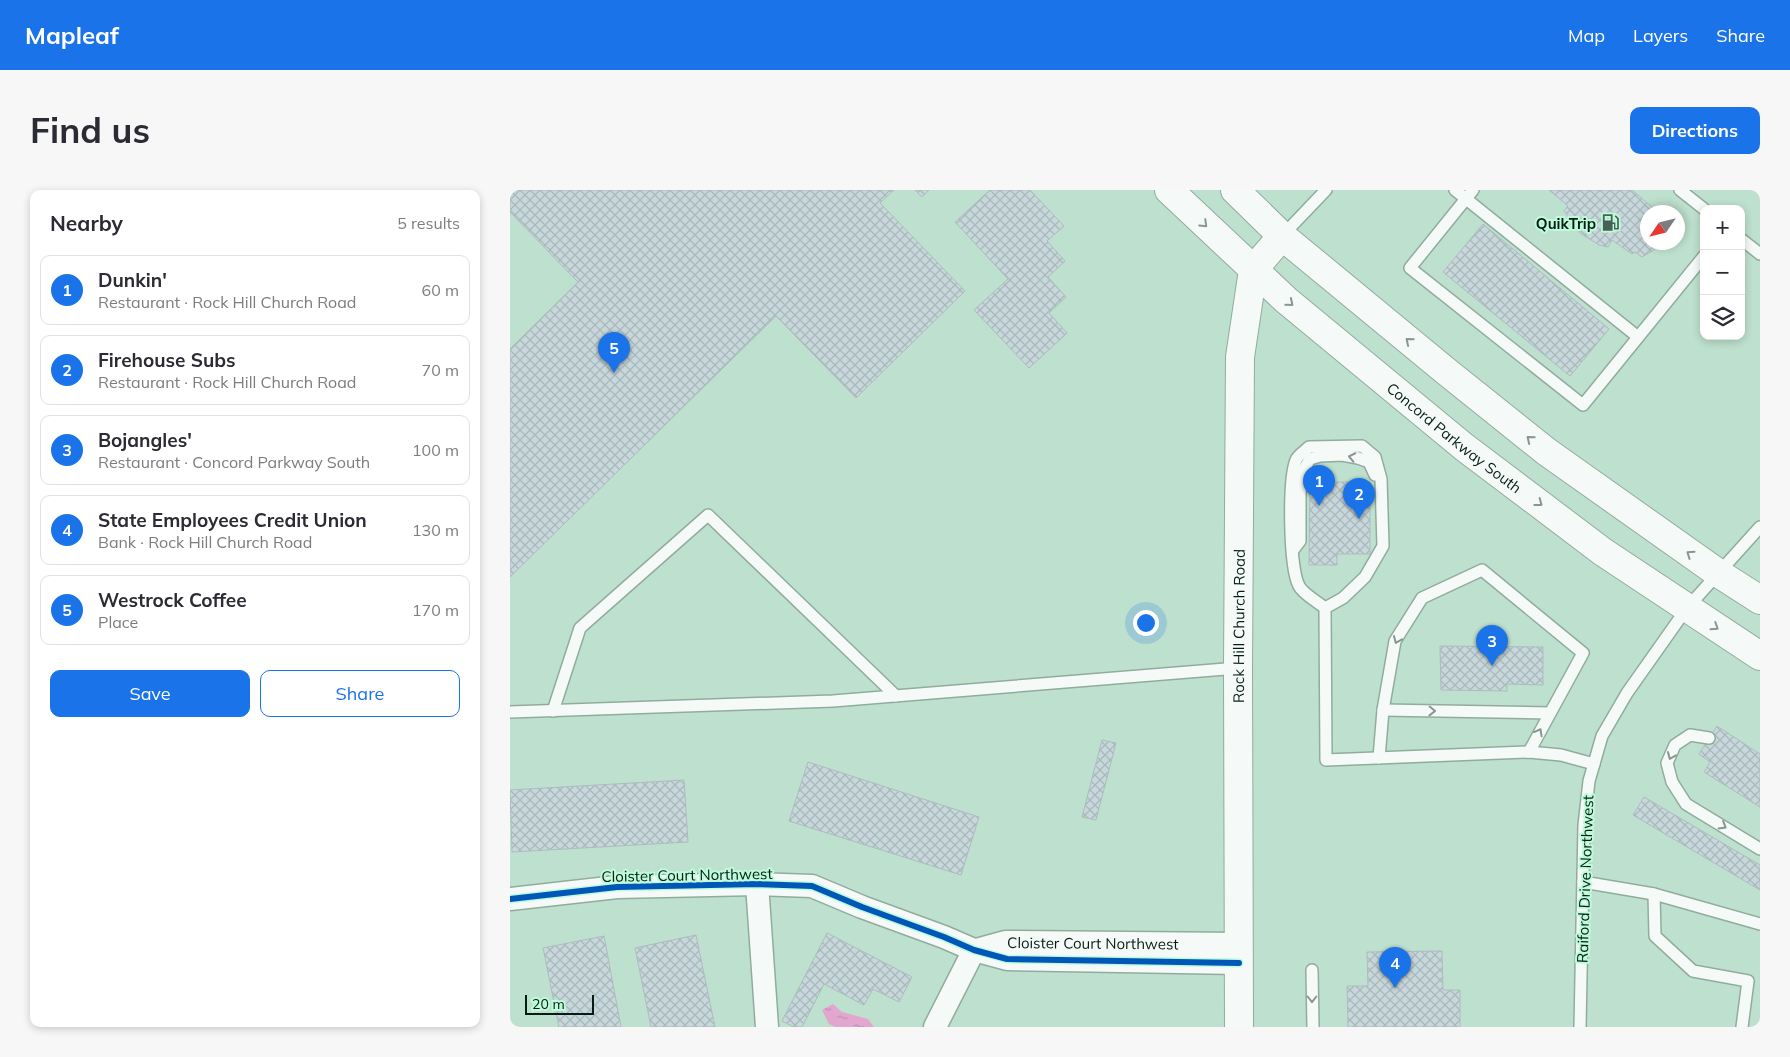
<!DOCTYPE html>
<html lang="en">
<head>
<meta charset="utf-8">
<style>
	body { margin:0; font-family:Mulish,sans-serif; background:#f7f7f7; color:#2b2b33 }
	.controls { position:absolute; right:15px; top:15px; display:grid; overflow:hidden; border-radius:10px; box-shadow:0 2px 8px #0003 }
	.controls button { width:45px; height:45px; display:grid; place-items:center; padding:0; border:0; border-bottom:1px solid #e1e1e2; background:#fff; color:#2b2b33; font:25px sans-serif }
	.compass { position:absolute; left:1130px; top:15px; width:45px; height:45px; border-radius:50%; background:#fff; box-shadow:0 2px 8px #0003; rotate:235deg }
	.scale { position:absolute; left:15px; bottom:12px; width:69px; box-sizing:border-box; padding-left:5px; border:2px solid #051d12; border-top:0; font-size:14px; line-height:18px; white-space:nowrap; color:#051d12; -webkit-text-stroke:4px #bdfbda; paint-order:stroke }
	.you { position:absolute; left:635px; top:432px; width:18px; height:18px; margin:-12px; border:4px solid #fff; border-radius:50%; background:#1a73e8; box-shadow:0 0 0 8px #1a73e833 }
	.badge { display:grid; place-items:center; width:32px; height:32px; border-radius:50%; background:#1a73e8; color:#fff; font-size:16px; font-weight:700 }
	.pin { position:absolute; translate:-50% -41px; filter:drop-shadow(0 1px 2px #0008) }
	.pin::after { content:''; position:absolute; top:26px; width:18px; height:15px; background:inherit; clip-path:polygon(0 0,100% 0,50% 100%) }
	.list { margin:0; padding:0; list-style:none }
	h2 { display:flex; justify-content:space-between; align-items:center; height:65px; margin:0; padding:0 20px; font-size:21px }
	h2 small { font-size:16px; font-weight:400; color:#7c7c81 }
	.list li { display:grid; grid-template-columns:32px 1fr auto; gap:15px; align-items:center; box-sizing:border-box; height:70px; margin:0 10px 10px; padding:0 10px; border:1px solid #e1e1e2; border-radius:10px }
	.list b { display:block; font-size:19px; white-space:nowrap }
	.list p { margin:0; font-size:16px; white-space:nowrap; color:#7c7c81 }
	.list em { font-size:16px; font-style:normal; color:#7c7c81 }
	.actions { display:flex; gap:10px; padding:15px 20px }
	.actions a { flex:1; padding:11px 0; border:1px solid #1a73e8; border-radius:10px; text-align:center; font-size:18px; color:#1a73e8 }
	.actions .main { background:#1a73e8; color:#fff }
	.icon { flex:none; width:28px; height:28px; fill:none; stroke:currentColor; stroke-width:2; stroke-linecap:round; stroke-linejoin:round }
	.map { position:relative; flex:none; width:1250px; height:837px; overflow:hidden; border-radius:10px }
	header { display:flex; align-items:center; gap:30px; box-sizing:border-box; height:70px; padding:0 25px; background:#1a73e8; color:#fff }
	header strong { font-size:24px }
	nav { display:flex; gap:28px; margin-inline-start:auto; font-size:18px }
	.intro { display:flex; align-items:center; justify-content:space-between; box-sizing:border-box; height:120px; padding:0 30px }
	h1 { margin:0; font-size:35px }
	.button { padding:12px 22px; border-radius:10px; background:#1a73e8; color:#fff; font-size:18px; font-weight:700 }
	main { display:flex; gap:30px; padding:0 30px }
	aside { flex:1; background:#fff; border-radius:10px; box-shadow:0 2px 8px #0003 }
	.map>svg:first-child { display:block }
	.water { fill:url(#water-ripples) }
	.building { fill:url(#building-cross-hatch); stroke:#acbcbe }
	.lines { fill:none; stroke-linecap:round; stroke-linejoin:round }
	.lane-casing { stroke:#91ac9e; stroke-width:14 }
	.street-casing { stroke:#91ac9e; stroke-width:25 }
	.secondary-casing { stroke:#91ac9e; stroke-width:30 }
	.primary-casing { stroke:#91ac9e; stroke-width:30 }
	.lane { stroke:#f5faf8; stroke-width:11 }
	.street { stroke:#f5faf8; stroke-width:22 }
	.secondary { stroke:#f5faf8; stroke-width:28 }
	.primary { stroke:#f5faf8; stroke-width:28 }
	.cycleway-casing { stroke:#bdfbda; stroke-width:9 }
	.cycleway { stroke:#0057b8; stroke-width:6 }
	.oneway { stroke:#899790 }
	.labels { text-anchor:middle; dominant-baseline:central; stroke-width:4; stroke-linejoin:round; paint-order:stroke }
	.poi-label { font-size:15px; font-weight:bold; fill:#051d12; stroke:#bdfbda; text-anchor:end }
	.street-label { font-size:15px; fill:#051d12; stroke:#bdfbda }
</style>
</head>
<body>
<header>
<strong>Mapleaf</strong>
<nav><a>Map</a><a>Layers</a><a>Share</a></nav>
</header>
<div class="intro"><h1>Find us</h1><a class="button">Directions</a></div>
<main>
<aside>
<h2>Nearby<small>5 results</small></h2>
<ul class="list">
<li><span class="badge">1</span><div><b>Dunkin'</b><p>Restaurant · Rock Hill Church Road</p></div><em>60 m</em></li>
<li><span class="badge">2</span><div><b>Firehouse Subs</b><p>Restaurant · Rock Hill Church Road</p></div><em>70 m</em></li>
<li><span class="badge">3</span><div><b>Bojangles'</b><p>Restaurant · Concord Parkway South</p></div><em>100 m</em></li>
<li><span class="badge">4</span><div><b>State Employees Credit Union</b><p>Bank · Rock Hill Church Road</p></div><em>130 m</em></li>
<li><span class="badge">5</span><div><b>Westrock Coffee</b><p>Place</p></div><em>170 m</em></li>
</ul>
<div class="actions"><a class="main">Save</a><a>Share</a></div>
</aside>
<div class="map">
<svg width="1250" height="837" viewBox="0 0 1250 837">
	<defs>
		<pattern id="water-ripples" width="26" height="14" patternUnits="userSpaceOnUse" patternTransform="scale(1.25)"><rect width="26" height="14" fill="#e2a6cf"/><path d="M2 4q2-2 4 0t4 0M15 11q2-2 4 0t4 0" fill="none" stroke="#c08eb1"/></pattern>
		<pattern id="building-cross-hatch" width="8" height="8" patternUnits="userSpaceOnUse" patternTransform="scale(1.25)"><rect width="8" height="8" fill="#c7d7db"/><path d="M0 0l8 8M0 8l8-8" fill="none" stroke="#a9b8bb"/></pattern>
	</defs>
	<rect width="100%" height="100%" fill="#bee0ce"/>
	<!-- water -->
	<path class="water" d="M323,814L332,822L358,829L364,837H325L319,834L312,820Z"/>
	<!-- building -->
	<g class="building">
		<path d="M0,0H384L370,13L455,101L346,208L266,126L0,387V159L68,92L0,22Z"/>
		<path d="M405,0H419L412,7Z"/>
		<path d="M480,0H520L554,36L537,51L555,71L538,87L556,107L539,123L557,143L519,178L464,120L498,89L445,32Z"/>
		<path d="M1039,0H1122L1148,22H1138V52H1148L1144,60L1132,67L1125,62L1122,64L1102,50L1098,57L1089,55L1070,43L1054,21L1058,16Z"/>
		<path d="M973,34L1099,139L1060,186L933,82Z"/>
		<path d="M800,292H860V364H827V375H799Z"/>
		<path d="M930,456L1033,457V495L997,494V501L931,500Z"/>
		<path d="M1207,536L1250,564V617L1194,582L1200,572L1189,564Z"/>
		<path d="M592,550L606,553L586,630L572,627Z"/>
		<path d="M298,572L469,627L451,685L279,631Z"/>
		<path d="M174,590L178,652L2,662L0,600Z"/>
		<path d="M1134,607L1250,675V700L1123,625Z"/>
		<path d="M317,743L402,787L389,812L363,799L354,815L314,794L292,837H284L272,831Z"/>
		<path d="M186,745L205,837H141L125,758Z"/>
		<path d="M94,746L111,837H49L33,758Z"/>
		<path d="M932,761L933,800H950V837H838L837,796H858L857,762Z"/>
	</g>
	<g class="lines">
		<defs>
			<g id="lane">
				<path d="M945,0L1128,147"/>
				<path d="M963,0L900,78L1073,215L1194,66"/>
				<path d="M1170,0L1194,19"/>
				<path d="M772,46L816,0"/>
				<path d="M1231,49L1250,64"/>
				<path d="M783,360L790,351V303L794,279L800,269L810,266L832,265L848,268L859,272L865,285"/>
				<path d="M815,418C808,412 793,404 789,396C779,377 778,290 786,270C788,265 795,261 799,257L852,256L865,267L871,289L873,356L855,387L833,408L815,418L816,570L1019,562L1051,565L1084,574"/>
				<path d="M873,520L1040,523"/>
				<path d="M43,521L70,438L198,325L386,506"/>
				<path d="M0,522L323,511L728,478"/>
				<path d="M1199,548L1180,545L1165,555L1157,573L1162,592L1176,614L1250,659"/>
				<path d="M869,568L873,520L885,451L912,408L972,380L1073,463L1019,562"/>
				<path d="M1073,692L1144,704L1250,734"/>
				<path d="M1144,704L1145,746L1183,781L1238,791L1232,837"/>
				<path d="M802,780L803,837"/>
				<path d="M1070,837L1074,635L1079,591L1092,546L1117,503L1177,418L1250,337"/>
			</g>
			<g id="street">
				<path d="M247,694L257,837"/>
				<path d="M0,709L107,697L247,694L302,696L352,717L434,747L464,760L497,769L729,773"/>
				<path id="s1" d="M466,760L495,752L729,754"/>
				<path d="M425,837L464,760"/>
			</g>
			<g id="secondary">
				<path id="s2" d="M729,837L728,478L730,167L743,80L772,46"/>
			</g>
			<g id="primary">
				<path id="s3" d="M659,0L776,110L954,257L1093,362L1250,466"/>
				<path d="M725,0L772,46L937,182L1037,262L1208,383L1250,410"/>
			</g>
		</defs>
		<!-- lane casing -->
		<use href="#lane" class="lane-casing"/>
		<!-- street casing -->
		<use href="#street" class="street-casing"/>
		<!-- secondary casing -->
		<use href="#secondary" class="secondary-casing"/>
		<!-- primary casing -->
		<use href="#primary" class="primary-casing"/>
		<!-- lane -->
		<use href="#lane" class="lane"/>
		<!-- street -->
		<use href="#street" class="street"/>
		<!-- secondary -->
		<use href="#secondary" class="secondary"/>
		<!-- primary -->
		<use href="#primary" class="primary"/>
		<defs>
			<path id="cycleway" d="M0,709L107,697L247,694L302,696L352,717L434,747L464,760L497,769L729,773"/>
		</defs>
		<!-- cycleway casing -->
		<use href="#cycleway" class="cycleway-casing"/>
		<!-- cycleway -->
		<use href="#cycleway" class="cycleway"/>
	</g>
	<!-- one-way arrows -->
	<defs><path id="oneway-chevron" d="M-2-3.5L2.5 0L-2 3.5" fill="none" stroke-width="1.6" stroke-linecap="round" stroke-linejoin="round" transform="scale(1.25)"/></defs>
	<g class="oneway">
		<use href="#oneway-chevron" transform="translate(694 34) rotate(44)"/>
		<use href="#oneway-chevron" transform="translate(780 113) rotate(40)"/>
		<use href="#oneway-chevron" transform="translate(899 151) rotate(-140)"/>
		<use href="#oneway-chevron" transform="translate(1020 249) rotate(-141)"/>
		<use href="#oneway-chevron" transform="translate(842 267) rotate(-168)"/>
		<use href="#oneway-chevron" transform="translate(1029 313) rotate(37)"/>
		<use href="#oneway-chevron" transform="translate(1180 364) rotate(-145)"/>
		<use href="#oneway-chevron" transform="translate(1205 437) rotate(33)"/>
		<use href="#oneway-chevron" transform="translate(887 450) rotate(113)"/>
		<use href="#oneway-chevron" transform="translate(922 521) rotate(1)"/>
		<use href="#oneway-chevron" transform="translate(1029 542) rotate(-61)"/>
		<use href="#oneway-chevron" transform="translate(1161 566) rotate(113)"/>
		<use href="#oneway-chevron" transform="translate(1213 636) rotate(31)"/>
		<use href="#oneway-chevron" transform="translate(802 809) rotate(90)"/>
	</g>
	<!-- icons -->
	<defs>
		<symbol id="fuel-bare" viewBox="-9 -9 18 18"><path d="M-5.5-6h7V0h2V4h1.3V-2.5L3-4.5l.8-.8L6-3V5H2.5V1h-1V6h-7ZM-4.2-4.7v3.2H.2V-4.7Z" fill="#466154" stroke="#bdfbda" stroke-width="2.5" paint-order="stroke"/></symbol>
	</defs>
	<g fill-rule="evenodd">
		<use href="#fuel-bare" x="1088" y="20" width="25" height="25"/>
	</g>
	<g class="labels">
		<!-- poi labels -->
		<g class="poi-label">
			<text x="1086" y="33">QuikTrip</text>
		</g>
		<!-- street labels -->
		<g class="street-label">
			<text stroke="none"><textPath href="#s3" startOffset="378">Concord Parkway South</textPath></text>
			<text stroke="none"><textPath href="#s2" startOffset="401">Rock Hill Church Road</textPath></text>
			<text transform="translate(177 685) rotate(-1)">Cloister Court Northwest</text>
			<text transform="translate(1075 689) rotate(-88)">Raiford Drive Northwest</text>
			<text stroke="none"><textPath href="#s1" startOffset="118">Cloister Court Northwest</textPath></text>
		</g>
	</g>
</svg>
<div class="controls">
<button>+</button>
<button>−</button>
<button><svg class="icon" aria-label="layers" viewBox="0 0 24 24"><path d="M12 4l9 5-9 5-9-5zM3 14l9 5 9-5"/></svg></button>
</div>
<svg class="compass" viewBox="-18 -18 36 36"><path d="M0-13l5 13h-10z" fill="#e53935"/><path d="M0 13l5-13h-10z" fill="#7c7c81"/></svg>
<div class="scale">20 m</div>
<div class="you"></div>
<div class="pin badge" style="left:809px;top:316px">1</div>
<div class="pin badge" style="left:849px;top:329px">2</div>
<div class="pin badge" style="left:982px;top:476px">3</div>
<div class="pin badge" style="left:885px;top:798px">4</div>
<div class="pin badge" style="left:104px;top:183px">5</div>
</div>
</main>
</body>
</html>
